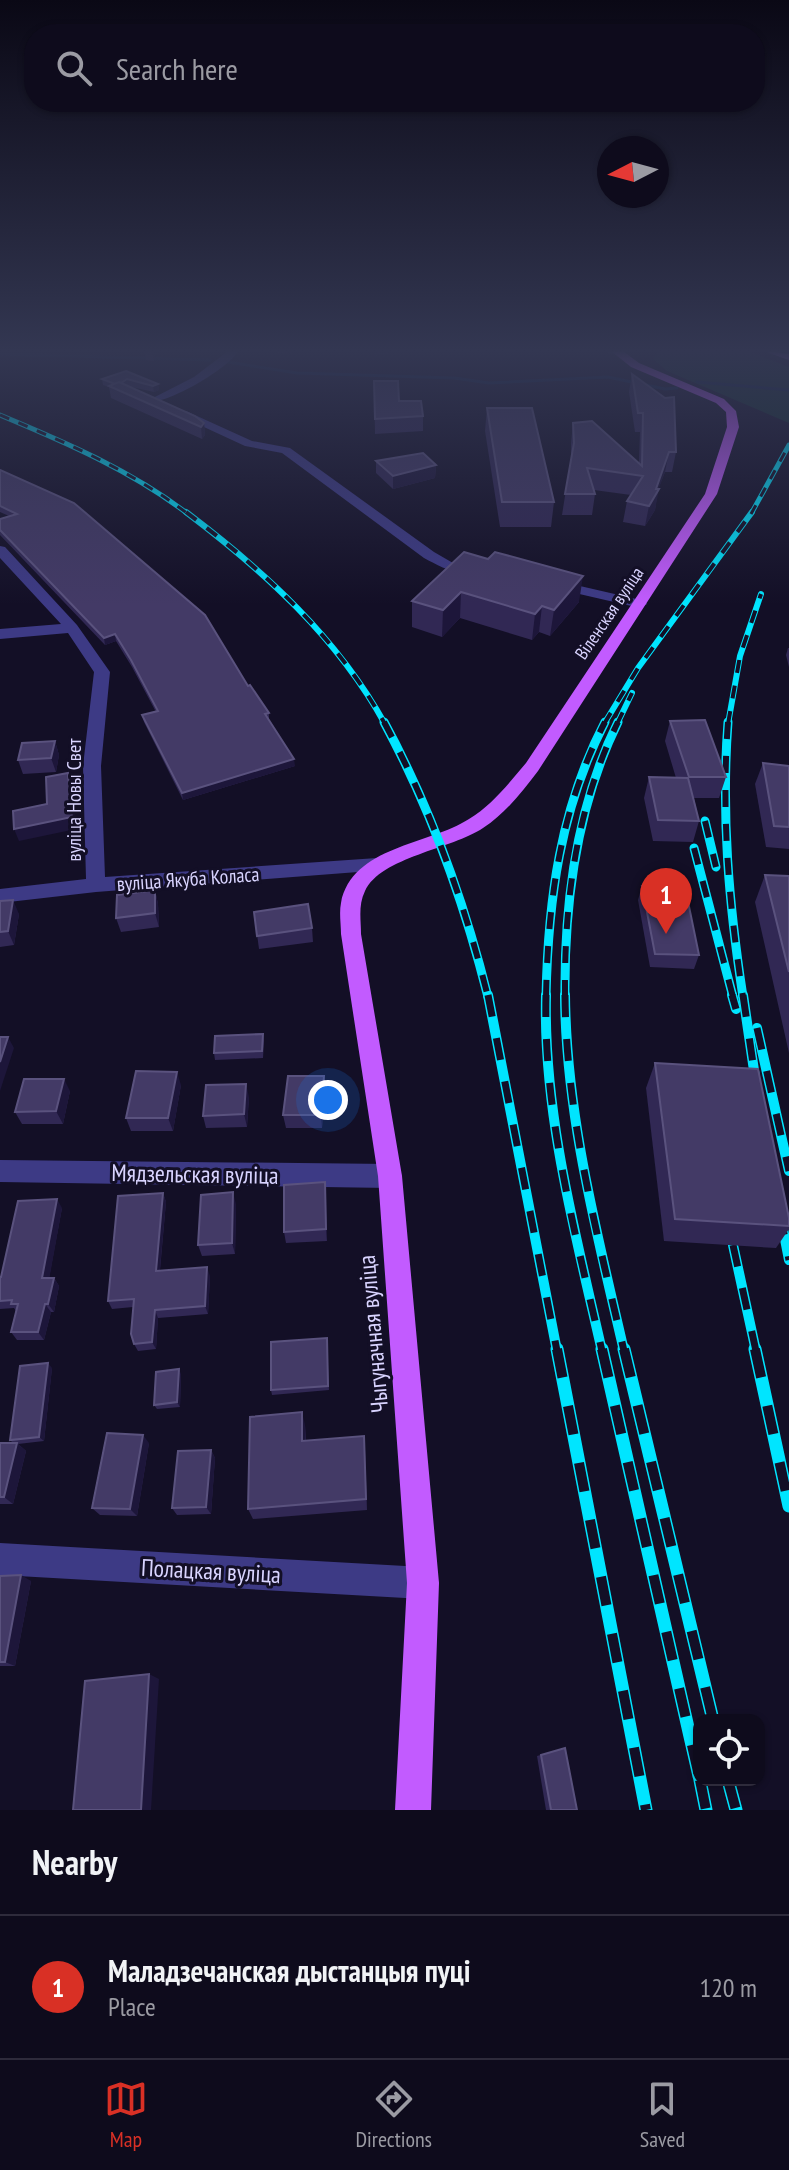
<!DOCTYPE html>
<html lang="en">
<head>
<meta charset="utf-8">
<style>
	body { margin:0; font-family:"PT Sans Narrow",sans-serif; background:#1c1929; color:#f1f3f6 }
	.controls { position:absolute; right:24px; bottom:24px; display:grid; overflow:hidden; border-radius:16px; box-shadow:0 2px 6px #0004 }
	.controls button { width:72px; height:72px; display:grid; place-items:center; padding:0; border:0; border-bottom:2px solid #2e2b3b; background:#0e0b1c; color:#f1f3f6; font:40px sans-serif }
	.compass { position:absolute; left:597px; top:136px; width:72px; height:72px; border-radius:50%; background:#0e0b1c; box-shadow:0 2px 6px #0004; rotate:264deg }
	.you { position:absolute; left:328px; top:1100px; width:28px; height:28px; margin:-20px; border:6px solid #fff; border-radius:50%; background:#1a73e8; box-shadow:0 0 0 12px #1a73e833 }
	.badge { display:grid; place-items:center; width:52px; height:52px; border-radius:50%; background:#d93025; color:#fff; font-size:26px; font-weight:700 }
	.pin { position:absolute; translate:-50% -66px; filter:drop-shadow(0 2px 4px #0008) }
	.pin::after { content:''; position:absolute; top:42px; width:28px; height:24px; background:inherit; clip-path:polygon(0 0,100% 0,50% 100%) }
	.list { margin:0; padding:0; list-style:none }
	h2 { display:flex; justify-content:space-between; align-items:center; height:104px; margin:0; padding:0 32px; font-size:34px }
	h2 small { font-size:26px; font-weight:400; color:#9b9ba3 }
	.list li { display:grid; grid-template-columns:52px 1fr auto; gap:24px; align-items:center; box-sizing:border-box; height:144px; padding:0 32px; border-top:2px solid #2e2b3b }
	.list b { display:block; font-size:30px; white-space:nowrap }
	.list p { margin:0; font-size:26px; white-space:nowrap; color:#9b9ba3 }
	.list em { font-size:26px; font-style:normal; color:#9b9ba3 }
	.icon { flex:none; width:44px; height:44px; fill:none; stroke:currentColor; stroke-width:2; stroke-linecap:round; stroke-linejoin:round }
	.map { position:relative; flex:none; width:789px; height:1810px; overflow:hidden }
	.search { position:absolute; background:#0e0b1c; box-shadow:0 2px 6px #0004; left:24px; right:24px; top:24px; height:88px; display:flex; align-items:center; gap:20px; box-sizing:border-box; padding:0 28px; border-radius:32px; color:#9b9ba3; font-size:30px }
	.sheet { height:248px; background:#0e0b1c }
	nav { display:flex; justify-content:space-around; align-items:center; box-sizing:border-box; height:112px; border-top:2px solid #2e2b3b; background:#0e0b1c; font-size:22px; color:#9b9ba3 }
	nav a { display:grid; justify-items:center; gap:4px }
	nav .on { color:#d93025 }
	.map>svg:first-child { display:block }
	.green { fill:#12302f }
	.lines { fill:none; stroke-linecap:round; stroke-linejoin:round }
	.stream { stroke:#0c2248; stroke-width:3 }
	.minor { fill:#3d3a85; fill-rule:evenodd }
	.major { fill:#c25bff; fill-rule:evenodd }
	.rail-far4-casing { stroke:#00e5ff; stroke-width:5 }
	.rail-far3-casing { stroke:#00e5ff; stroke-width:6 }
	.rail-far2-casing { stroke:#00e5ff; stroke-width:9 }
	.rail-far1-casing { stroke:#00e5ff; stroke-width:10 }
	.rail-casing { stroke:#00e5ff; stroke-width:13 }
	.rail-far4 { stroke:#130f26; stroke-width:3; stroke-dasharray:10; stroke-linecap:butt }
	.rail-far3 { stroke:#130f26; stroke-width:4; stroke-dasharray:13; stroke-linecap:butt }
	.rail-far2 { stroke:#130f26; stroke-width:6; stroke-dasharray:17; stroke-linecap:butt }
	.rail-far1 { stroke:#130f26; stroke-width:7; stroke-dasharray:22; stroke-linecap:butt }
	.rail { stroke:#130f26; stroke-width:10; stroke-dasharray:29; stroke-linecap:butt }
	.wall { fill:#312854 }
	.shaded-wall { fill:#1d163a }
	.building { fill:#433a66; stroke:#5a527e; stroke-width:2 }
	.labels { text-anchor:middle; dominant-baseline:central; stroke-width:6; stroke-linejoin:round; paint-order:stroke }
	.far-street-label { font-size:18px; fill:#d9d4ff; stroke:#130f26 }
	.street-label { font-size:20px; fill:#d9d4ff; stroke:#130f26 }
	.near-street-label { font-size:24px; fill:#d9d4ff; stroke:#130f26 }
</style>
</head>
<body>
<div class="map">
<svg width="789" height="1810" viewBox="0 0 789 1810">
	<rect width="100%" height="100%" fill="#130f26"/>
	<!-- green -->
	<path class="green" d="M658,351H748L789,367V423L667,371L653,359Z"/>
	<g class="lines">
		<!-- stream -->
		<g class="stream">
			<path d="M0,354L210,360"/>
			<path d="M228,362L297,373L454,378L489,383L608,377L665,389L677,388"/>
			<path d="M697,382L789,390"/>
		</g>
		<!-- minor -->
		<g class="minor">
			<path d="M228,351H238C231,367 162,408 149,400L194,377Z"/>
			<path d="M599,351H621L616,354Z"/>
			<path d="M178,411H186L252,441L290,448L434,552L453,563H472L479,567C461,579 441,567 424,558L282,453L245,446L178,415Z"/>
			<path d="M0,546L5,547L77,625L110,672L101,766L105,877L377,858L387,865L384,870L96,892L0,903V889L86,879L83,766L94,672L68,633L0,639V629L61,624L0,558Z"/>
			<path d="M554,580L645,601L647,604L640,608L549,587V581Z"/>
			<path d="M0,1160L390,1164L399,1168L402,1176L399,1184L390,1188L0,1182Z"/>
			<path d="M0,1543L423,1567L434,1572L439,1583L434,1594L423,1599L0,1575Z"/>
		</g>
		<!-- major -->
		<g class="major">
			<path d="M611,351H623L639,363L724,399L736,411L739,427L717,494L538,771C522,792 505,814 483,828C452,849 381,857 365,891C358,905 361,920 361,934L402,1176L439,1583L431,1810H395L407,1583L378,1176L341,934C341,924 339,913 341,903C352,846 429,845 469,819C492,805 509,783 526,763L705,494L727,427L726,412L716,403L631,367Z"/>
			<path d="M767,351L789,354V360L769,353Z"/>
		</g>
		<defs>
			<g id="rail-far4">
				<path d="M0,415C65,442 132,471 188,514"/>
				<path d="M751,514L789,445"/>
			</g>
			<g id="rail-far3">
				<path d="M186,512C264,571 337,637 385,724"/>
				<path d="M604,724L638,668L752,512"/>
				<path d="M617,724L632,693"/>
				<path d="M728,724L740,656L761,594"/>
			</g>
			<g id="rail-far2">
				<path d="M384,722C431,809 464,901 488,997"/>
				<path d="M728,722C721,815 729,905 743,997"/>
				<path d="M705,821L716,867"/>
				<path d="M694,848L733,997"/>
				<path d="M546,997C548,900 560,809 605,722"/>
				<path d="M565,997C564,903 576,807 618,722"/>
			</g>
			<g id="rail-far1">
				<path d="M488,995L557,1351"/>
				<path d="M546,995C543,1114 576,1236 602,1351"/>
				<path d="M565,995C566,1116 597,1233 624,1351"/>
				<path d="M732,995L736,1009"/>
				<path d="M743,995L757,1091"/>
				<path d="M757,1028L789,1171"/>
				<path d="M780,1213L789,1260"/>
				<path d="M733,1245L756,1351"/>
			</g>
			<g id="rail">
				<path d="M557,1349L646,1810"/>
				<path d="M602,1349L699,1776"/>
				<path d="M624,1349L713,1720"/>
				<path d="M755,1349L789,1506"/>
				<path d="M700,1780L706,1810"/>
				<path d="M728,1780L736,1810"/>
			</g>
		</defs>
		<!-- rail-far4 casing -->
		<use href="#rail-far4" class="rail-far4-casing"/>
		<!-- rail-far3 casing -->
		<use href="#rail-far3" class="rail-far3-casing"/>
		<!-- rail-far2 casing -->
		<use href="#rail-far2" class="rail-far2-casing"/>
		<!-- rail-far1 casing -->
		<use href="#rail-far1" class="rail-far1-casing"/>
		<!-- rail casing -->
		<use href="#rail" class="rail-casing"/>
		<!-- rail-far4 -->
		<use href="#rail-far4" class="rail-far4"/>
		<!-- rail-far3 -->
		<use href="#rail-far3" class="rail-far3"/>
		<!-- rail-far2 -->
		<use href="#rail-far2" class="rail-far2"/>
		<!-- rail-far1 -->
		<use href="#rail-far1" class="rail-far1"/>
		<!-- rail -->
		<use href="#rail" class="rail"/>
	</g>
	<!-- wall -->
	<g class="wall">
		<path d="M144,351H156L154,361L146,360Z"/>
		<path d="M277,351H300V352L278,353Z"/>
		<path d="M126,371L158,384L159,390L154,392L127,386L204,423L205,435L202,439L111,398L109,387L103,385L102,379Z"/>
		<path d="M632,374L676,452L672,472H665L658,489L655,510L645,526L623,522L627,501L631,495L594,490L595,494L592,515H562L571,458V443L573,423L639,463L640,432H635L629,392Z"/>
		<path d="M374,381L399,401L423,416V431L375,434Z"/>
		<path d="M487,408L554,502L551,527H500L485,431Z"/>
		<path d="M376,461L436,465L435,478L393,489L376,473Z"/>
		<path d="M0,470L248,686L269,713V720L295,766L183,800L144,722L142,715L156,712L132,667L116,641L105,645L0,535V519L9,516L0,512Z"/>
		<path d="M464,552L579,602L550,636L539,632L532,640L460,618L442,637L412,627V601Z"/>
		<path d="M788,648H789V667L786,655Z"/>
		<path d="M670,721L726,777L719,798H694L699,821L693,842L653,841L644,798L649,777L676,778L665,741Z"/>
		<path d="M55,741L59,755L56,772L23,774L18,760Z"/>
		<path d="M763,763L789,766V849L766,847L755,784Z"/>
		<path d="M765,875L789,876V1053L755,902Z"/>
		<path d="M642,886L699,955L694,969L650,967L638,900Z"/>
		<path d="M155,890L158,904L159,927L121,932L116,918Z"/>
		<path d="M0,901L19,914L14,945L0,947Z"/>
		<path d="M254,912L312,928L313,942L259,949Z"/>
		<path d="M263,1034L264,1041L263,1058L215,1060L214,1053Z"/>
		<path d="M655,1063L789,1218V1229L776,1248L664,1241L646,1088Z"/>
		<path d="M324,1076L326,1089L322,1128H286L283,1115Z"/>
		<path d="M181,1085L173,1131H131L126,1118Z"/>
		<path d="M70,1091L63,1124H22L15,1112Z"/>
		<path d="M249,1097L247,1127L206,1128L203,1116Z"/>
		<path d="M325,1182L327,1241L286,1243L284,1232Z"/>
		<path d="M163,1193L166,1202L160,1270L210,1276L208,1314L158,1318L156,1349L138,1351L134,1344L133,1307L112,1309L108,1301Z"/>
		<path d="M236,1204L235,1254L202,1256L198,1245Z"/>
		<path d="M62,1208L49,1278H54L59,1286L54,1312H51L44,1340H17L11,1332L16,1311L14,1308L0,1309V1277H1Z"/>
		<path d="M327,1338L329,1390L272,1395L271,1390Z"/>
		<path d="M52,1368L44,1441L18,1444L26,1451L13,1504H0V1443H13L10,1440Z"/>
		<path d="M181,1374L180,1407L157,1409L154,1405Z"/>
		<path d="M305,1425L306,1441L365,1449L367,1510L253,1519L248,1509Z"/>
		<path d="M149,1443L137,1516L100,1515L92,1508Z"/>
		<path d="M211,1450L215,1458L211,1514L177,1515L172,1508Z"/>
		<path d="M0,1576L31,1581L15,1666H0Z"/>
		<path d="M565,1748L577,1810H546L537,1756Z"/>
	</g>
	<!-- shaded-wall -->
	<g class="shaded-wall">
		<path d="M152,351H156L154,361Z"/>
		<path d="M374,351H401L374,356Z"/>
		<path d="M158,384L159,390L154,392L153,386Z"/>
		<path d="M204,423L205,435L202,439L201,427Z"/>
		<path d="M669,452L665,472L657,493L659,489L655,510L645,526L649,506Z"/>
		<path d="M436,465L435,478L393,489V476Z"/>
		<path d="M583,576L579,602L550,636L554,610Z"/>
		<path d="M461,592L460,618L442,637L443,610Z"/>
		<path d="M542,606L539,632L532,640L535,614Z"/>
		<path d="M115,634L116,641L105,645L104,638Z"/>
		<path d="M55,741L59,755L56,772L51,758Z"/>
		<path d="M294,759L295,766L183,800L182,793Z"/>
		<path d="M68,773L72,785L76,829L19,841L14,829L72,817Z"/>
		<path d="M155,890L158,904L159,927L155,913Z"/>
		<path d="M13,900L19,914L14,945L8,931Z"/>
		<path d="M8,1037L14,1048L0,1091V1062Z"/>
		<path d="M177,1072L181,1085L173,1131L168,1118Z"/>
		<path d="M324,1076L326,1089L322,1128L321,1115Z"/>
		<path d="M64,1079L70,1091L63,1124L56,1111Z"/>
		<path d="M246,1084L249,1097L247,1127L244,1114Z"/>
		<path d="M325,1182L326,1194L327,1241L326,1229Z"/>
		<path d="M233,1192L236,1204L235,1254L232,1243Z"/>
		<path d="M163,1193L166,1202L159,1279L156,1271Z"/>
		<path d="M57,1199L62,1208L48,1286L42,1278Z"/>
		<path d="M207,1267L210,1276L208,1314L205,1306Z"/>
		<path d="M54,1278L59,1286L54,1312L48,1304Z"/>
		<path d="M45,1304L51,1312L44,1340L38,1332Z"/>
		<path d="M155,1310L158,1318L156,1349L152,1342Z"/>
		<path d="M48,1363L52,1368L44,1441L39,1437Z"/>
		<path d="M179,1369L181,1374L180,1407L177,1402Z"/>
		<path d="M302,1412L305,1425L306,1453L302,1441Z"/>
		<path d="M143,1435L149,1443L137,1516L130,1509Z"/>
		<path d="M17,1443L26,1451L13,1504L4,1497Z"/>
		<path d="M211,1450L215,1458L211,1514L206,1507Z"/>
		<path d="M21,1575L31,1581L15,1666L5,1662Z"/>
		<path d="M149,1674L159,1679L151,1810H141Z"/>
	</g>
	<!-- building -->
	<g class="building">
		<path d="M126,371L158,384L153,386L127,379L121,383L115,384L102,379Z"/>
		<path d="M632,374L665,398L674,397L676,452H669L656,489H659L649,506L627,501L643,476L587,468L595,494H565L574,443L573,423L592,421L642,466L643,413H638Z"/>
		<path d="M374,381H398L399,401H421L423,416L375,419Z"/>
		<path d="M119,382L195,416L204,423L201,427L109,386Z"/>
		<path d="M487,408H532L554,502H502Z"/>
		<path d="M423,453L436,465L393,476L376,461Z"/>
		<path d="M0,470L74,503L205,615L248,686L250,685L269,713L265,714L294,759L182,793L142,715L158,711L131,660L115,634L104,638L0,530V519L17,514L0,506Z"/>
		<path d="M464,552L488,559L495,552L583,576L554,610L542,606L535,614L461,592L443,610L412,601Z"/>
		<path d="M705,720L726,777H689L670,721Z"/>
		<path d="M55,741L51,758L18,760L22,743Z"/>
		<path d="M763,763L789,766V827L774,826Z"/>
		<path d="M68,773L72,817L14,829L13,811L47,804L46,777Z"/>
		<path d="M649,777L688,778L699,821L658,820Z"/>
		<path d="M765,875L789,876V972Z"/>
		<path d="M642,886L685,887L699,955L655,954Z"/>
		<path d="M155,890V913L116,918L117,895Z"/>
		<path d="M13,900L8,931L0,932V901Z"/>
		<path d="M308,904L312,928L257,936L254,912Z"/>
		<path d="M263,1034L262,1051L214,1053L215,1036Z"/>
		<path d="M0,1037H8L0,1062Z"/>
		<path d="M655,1063L758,1069L789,1218V1226L675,1219Z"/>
		<path d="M136,1071L177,1072L168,1118H126Z"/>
		<path d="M288,1076H324L321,1115H283Z"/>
		<path d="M24,1079H64L56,1111L15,1112Z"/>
		<path d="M246,1084L244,1114L203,1116L206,1085Z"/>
		<path d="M325,1182L326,1229L284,1232V1185Z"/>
		<path d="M233,1192L232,1243L198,1245L201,1195Z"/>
		<path d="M163,1193L156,1271L207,1267L205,1306L155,1310L152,1342L134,1344L131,1334L134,1299L108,1301L118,1196Z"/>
		<path d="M57,1199L42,1278H54L48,1304H45L38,1332H11L18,1304H11L12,1300L0,1301V1277H1L18,1201Z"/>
		<path d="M327,1338L328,1386L271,1390V1342Z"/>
		<path d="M48,1363L39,1437L10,1440L20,1366Z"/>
		<path d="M179,1369L177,1402L154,1405L156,1372Z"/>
		<path d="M302,1412V1441L364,1436L366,1499L248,1509L250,1417Z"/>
		<path d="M107,1433L143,1435L130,1509L92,1508Z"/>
		<path d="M0,1443H17L4,1497H0Z"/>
		<path d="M211,1450L206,1507L172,1508L178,1451Z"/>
		<path d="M21,1575L5,1662H0V1576Z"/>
		<path d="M149,1674L141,1810H73L85,1681Z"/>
		<path d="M565,1748L577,1810H551L541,1755Z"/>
	</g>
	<!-- sky -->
	<linearGradient id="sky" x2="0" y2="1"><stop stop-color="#0a0815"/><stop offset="0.58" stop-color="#333752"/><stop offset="1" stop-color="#333752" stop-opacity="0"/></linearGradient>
	<rect width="789" height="605" fill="url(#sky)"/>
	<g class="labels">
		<!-- far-street labels -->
		<g class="far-street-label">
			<text transform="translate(609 613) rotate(-56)">Віленская вуліца</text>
		</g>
		<!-- street labels -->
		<g class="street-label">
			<text transform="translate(74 800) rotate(-90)">вуліца Новы Свет</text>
			<text transform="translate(188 879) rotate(-4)">вуліца Якуба Коласа</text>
		</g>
		<!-- near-street labels -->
		<g class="near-street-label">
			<text transform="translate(195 1174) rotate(1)">Мядзельская вуліца</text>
			<text transform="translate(373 1334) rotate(-95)">Чыгуначная вуліца</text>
			<text transform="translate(211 1571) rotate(3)">Полацкая вуліца</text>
		</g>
	</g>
</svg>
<div class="controls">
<button><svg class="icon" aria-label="locate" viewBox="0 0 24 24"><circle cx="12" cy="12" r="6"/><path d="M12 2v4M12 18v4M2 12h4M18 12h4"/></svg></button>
</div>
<svg class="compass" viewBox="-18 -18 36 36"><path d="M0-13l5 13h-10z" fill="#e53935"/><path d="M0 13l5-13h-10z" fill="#9b9ba3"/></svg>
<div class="you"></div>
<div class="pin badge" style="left:666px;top:934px">1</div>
<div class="search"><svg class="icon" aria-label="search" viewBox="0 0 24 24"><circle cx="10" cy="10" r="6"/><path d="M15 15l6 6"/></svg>Search here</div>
</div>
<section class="sheet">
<h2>Nearby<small></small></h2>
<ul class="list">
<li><span class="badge">1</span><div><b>Маладзечанская дыстанцыя пуці</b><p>Place</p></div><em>120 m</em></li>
</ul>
</section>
<nav>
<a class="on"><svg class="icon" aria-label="map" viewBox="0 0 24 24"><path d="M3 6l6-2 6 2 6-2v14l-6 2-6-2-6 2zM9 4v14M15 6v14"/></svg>Map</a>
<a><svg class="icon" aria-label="directions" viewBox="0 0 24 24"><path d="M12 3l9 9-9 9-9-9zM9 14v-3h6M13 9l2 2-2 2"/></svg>Directions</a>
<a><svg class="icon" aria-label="saved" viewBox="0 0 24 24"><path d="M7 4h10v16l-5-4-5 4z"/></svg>Saved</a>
</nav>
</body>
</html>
